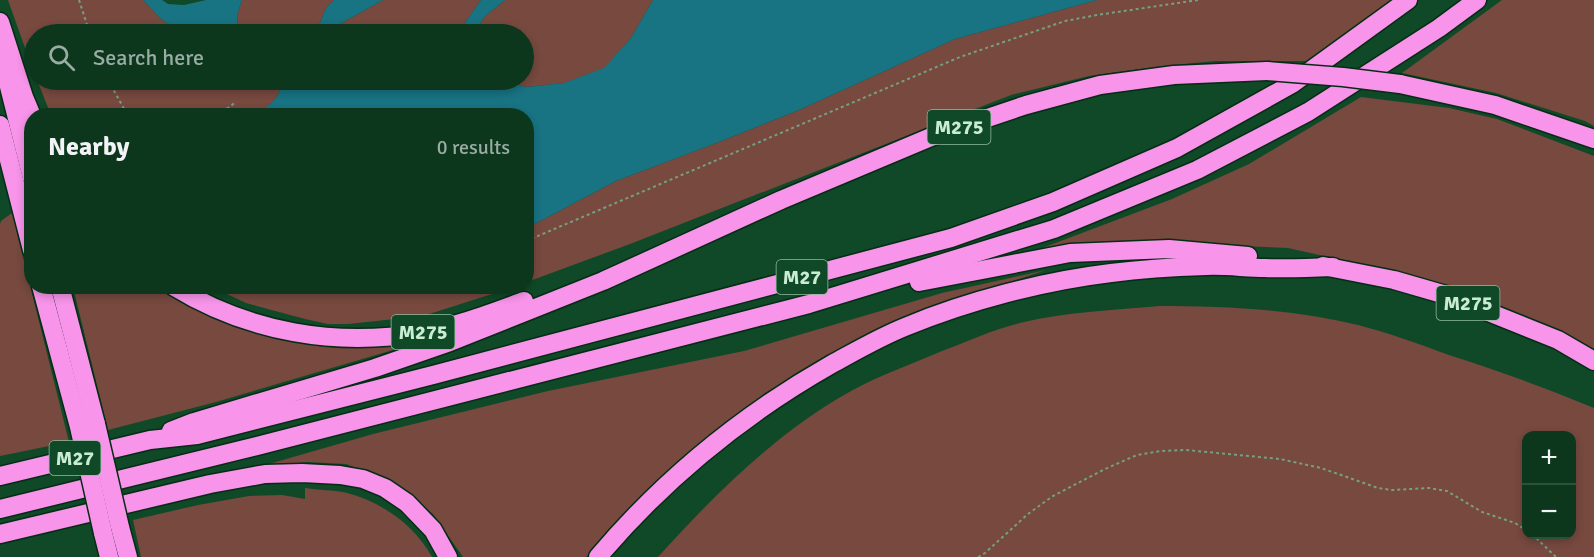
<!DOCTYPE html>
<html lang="en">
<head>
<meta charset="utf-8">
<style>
	body { margin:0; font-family:Signika,sans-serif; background:#153f26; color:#f1f3f6 }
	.controls { position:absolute; right:18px; bottom:18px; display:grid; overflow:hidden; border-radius:12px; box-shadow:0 3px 9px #0003 }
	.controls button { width:54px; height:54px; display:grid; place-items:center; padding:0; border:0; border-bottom:2px solid #2c513b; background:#0c371d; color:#f1f3f6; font:30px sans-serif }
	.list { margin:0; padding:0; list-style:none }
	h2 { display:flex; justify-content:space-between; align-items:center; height:78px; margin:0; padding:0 24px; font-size:26px }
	h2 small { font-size:20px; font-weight:400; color:#9aaca4 }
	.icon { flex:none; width:33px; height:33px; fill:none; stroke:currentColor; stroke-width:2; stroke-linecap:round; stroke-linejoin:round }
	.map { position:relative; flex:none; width:1594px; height:557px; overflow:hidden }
	.search { position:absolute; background:#0c371d; box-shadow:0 3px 9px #0003; left:24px; top:24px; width:510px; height:66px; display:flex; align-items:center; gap:15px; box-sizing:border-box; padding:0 21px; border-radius:33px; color:#9aaca4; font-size:22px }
	.panel { position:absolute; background:#0c371d; box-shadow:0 3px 9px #0003; left:24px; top:108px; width:510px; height:186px; border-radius:24px }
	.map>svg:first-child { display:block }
	.green { fill:#77493f; fill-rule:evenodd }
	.water { fill:#187383 }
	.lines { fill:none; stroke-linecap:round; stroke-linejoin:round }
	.motorway-casing { stroke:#052c14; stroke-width:21 }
	.path { stroke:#74a183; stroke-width:2; stroke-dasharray:3 3; stroke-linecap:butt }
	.motorway { stroke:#f894ea; stroke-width:18 }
	.motorway-bridge-casing { stroke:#052c14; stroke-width:21; stroke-linecap:butt }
	.motorway-bridge { stroke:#f894ea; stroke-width:18 }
	.labels { text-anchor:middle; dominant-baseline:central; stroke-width:6; stroke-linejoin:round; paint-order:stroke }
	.shield { fill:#104927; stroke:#92bc9f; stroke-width:1.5 }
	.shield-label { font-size:20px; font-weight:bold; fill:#caedd2 }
</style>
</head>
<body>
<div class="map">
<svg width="1594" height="557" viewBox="0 0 1594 557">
	<rect width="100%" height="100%" fill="#104927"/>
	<!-- green -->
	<g class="green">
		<path d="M8,0H143L161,19L185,34H34V73Z"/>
		<path d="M242,0H334L326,8L320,23L302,34H243C233,24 238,12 242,0Z"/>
		<path d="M383,0H481L457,34H331L338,25Z"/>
		<path d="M505,0H653L631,38L605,68L565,83L527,87L497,80H524V34H474L484,17Z"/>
		<path d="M1097,0H1396L1316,61H1216L1162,66L1089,76L1011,95L630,244L527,282V228L616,181L719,142L799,110L955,39Z"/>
		<path d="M1502,0H1594V126L1585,121L1496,93L1402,73Z"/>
		<path d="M37,80H284C278,100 271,106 252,116L51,115Z"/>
		<path d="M1361,97L1449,108L1497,119L1594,156V350L1582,343L1529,320L1369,266L1288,248L1115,241L1029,253L1172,199L1249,164Z"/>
		<path d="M12,213L69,442L0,456V224L1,221Z"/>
		<path d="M1046,270L956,300L862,338L765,393L670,470L608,531L586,557H463L433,514L392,481L346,464L307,462L255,468L373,434L548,391L744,351L942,293Z"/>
		<path d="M73,287H159L180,302L227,324L283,340L322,346H366L408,340L410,345L216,402L108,430Z"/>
		<path d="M212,287V286L514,287L423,316L348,324H328L305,319L246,303Z"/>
		<path d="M1159,306C1225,306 1293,309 1358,325C1389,333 1419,344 1449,355C1498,371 1547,388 1594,408V557H658C714,495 777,432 851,391C880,375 912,364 942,351C969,341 996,328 1024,322C1068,312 1114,310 1159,306ZM1526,436H1572V534H1526Z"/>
		<path d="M305,488C317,490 331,490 343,492C379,500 414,524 432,557H141L133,520L198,505L249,496L282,495L305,499Z"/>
	</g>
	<!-- water -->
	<g class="water">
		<path d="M143,0H162L168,4L184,5L206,0H242C238,12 233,24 243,34H185L161,19Z"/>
		<path d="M334,0H383L338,25L331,34H302L320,23L326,8Z"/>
		<path d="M481,0H505L484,17L474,34H457Z"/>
		<path d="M653,0H1097L955,39L799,110L719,142L616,181L527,228L526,116L252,115C271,106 278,100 284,80H497L527,87L564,83L604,68L631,38Z"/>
	</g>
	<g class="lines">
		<defs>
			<g id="motorway">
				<path d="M0,22L24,97L32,116"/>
				<path d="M0,51L32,178"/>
				<path d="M1400,84L1495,105L1594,139"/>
				<path d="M0,125L32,250"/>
				<path d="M1323,266L1394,280L1446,295L1558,340L1594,361"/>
				<path d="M919,282L1070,253L1169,249L1248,256"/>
				<path d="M41,286L79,427"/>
				<path d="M60,286L96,424"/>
				<path d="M173,286C248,332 337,348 423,332C458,326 491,313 524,301"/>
				<path d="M171,431L194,422L375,368L450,342L603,281L781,200L931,137L1026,105L1100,85L1174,75L1267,71"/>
				<path d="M0,476L150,440L197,435L433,375L951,238L1053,202L1177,148L1292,84L1408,0"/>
				<path d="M0,509L257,446L809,304L1054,229L1197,170L1308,112L1439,28L1477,0"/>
				<path d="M120,527L128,557"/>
				<path d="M103,533L109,557"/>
				<path d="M0,534L210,484L265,474L302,473L340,475L363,479L385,488L407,503L433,530L448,557"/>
				<path d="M598,557C664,479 744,414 832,364C856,351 880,337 905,327C967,301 1044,281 1111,273C1142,269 1175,267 1206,266C1226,265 1246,268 1265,268C1288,269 1311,268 1333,267"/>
			</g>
		</defs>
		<!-- motorway casing -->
		<use href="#motorway" class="motorway-casing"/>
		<!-- path -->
		<g class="path">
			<path d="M79,0L90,34"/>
			<path d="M108,80L128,116"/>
			<path d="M217,116L236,102"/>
			<path d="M526,241L960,57L1065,21L1097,15L1198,0"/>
			<path d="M1532,534L1556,557"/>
			<path d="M978,557L985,553L1028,514L1053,496L1105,469L1137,455L1161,451L1186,450L1280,459L1321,468L1378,488L1392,490L1429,488L1447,491L1482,512L1515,523L1526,530"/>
		</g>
		<!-- motorway -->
		<use href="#motorway" class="motorway"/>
		<defs>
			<g id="motorway-bridge">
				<path d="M1267,71L1343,77L1400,84"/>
				<path d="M96,424L120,527"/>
				<path d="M79,427L103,533"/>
			</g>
		</defs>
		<!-- motorway-bridge casing -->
		<use href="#motorway-bridge" class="motorway-bridge-casing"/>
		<!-- motorway-bridge -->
		<use href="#motorway-bridge" class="motorway-bridge"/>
	</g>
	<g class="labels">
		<!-- shield labels -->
		<g class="shield">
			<rect x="927.5" y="110" width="63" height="34" rx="4.5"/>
			<rect x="776.5" y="260" width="51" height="34" rx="4.5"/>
			<rect x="1436.5" y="286" width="63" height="34" rx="4.5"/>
			<rect x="391.5" y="315" width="63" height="34" rx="4.5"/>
			<rect x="49.5" y="441" width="51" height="34" rx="4.5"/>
		</g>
		<g class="shield-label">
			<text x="959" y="127">M275</text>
			<text x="802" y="277">M27</text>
			<text x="1468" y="303">M275</text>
			<text x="423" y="332">M275</text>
			<text x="75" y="458">M27</text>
		</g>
	</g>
</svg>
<div class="controls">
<button>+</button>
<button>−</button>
</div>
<div class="search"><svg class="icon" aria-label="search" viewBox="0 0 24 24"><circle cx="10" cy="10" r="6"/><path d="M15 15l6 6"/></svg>Search here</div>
<section class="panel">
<h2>Nearby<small>0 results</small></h2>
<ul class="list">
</ul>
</section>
</div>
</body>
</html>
